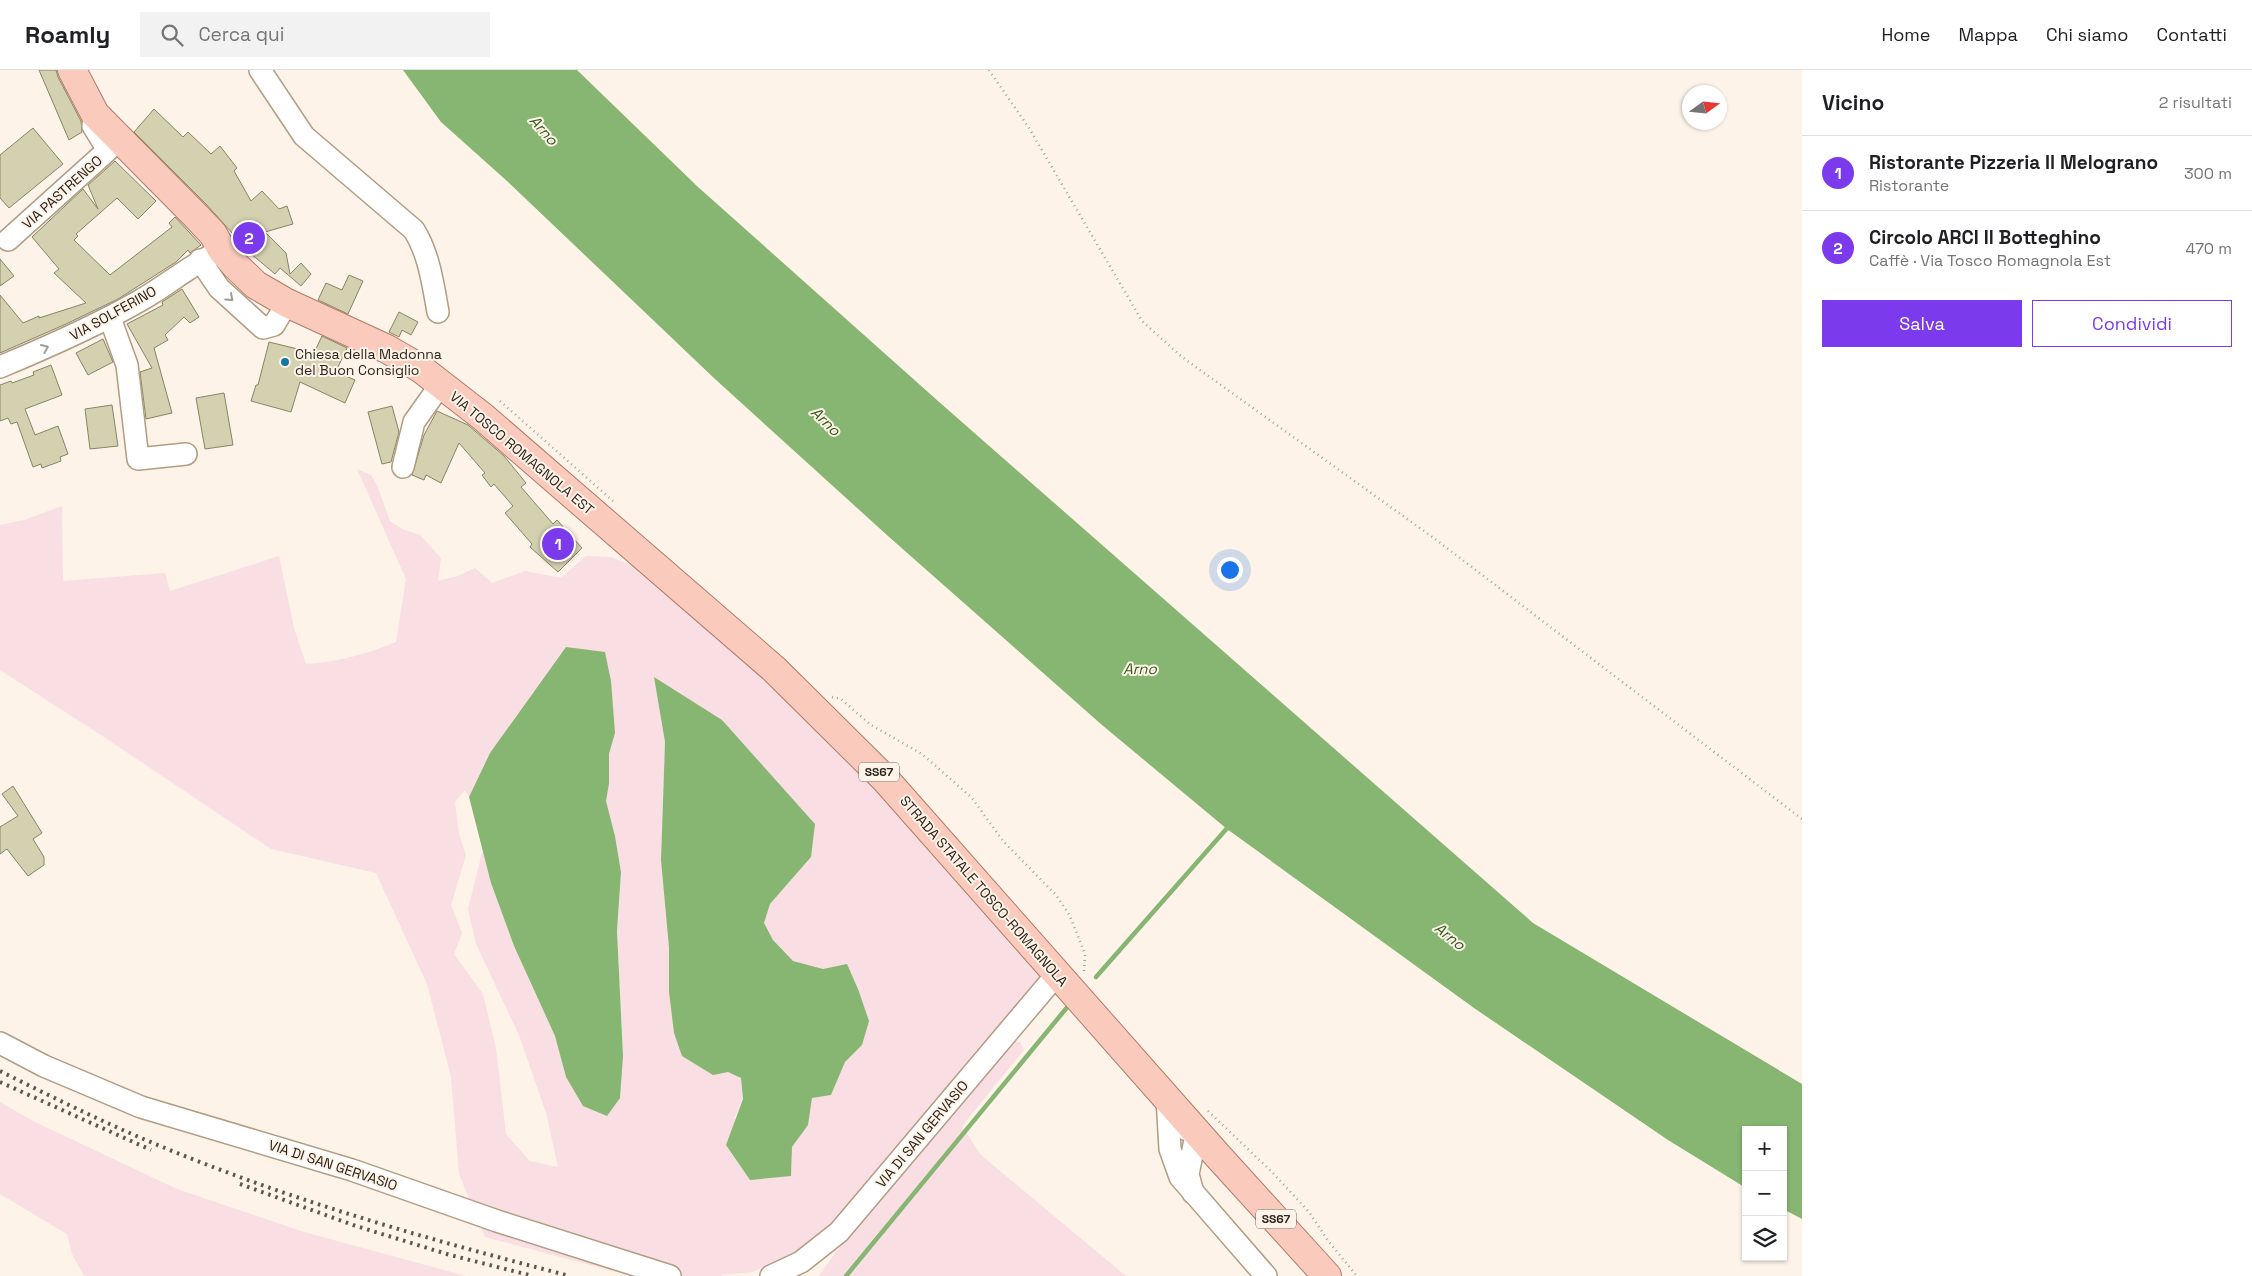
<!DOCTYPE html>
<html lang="it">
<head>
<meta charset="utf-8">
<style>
	body { margin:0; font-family:"Space Grotesk",sans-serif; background:#f2f2f2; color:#202124 }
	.controls { position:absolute; right:15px; bottom:15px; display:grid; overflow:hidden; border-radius:0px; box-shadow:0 1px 4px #0004 }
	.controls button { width:45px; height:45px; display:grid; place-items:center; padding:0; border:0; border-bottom:1px solid #e0e0e0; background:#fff; color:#202124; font:25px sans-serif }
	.compass { position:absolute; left:1682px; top:15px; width:45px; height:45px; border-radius:50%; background:#fff; box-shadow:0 1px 4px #0004; rotate:75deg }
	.you { position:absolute; left:1229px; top:499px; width:18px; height:18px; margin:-12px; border:4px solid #fff; border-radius:50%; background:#1a73e8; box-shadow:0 0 0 8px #1a73e833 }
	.badge { display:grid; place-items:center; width:32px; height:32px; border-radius:50%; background:#7c3aed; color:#fff; font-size:16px; font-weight:700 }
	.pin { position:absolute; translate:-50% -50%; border:2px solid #fff; box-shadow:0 1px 5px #0006 }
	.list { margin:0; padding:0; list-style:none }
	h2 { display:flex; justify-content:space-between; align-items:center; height:65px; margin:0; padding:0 20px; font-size:21px }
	h2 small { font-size:16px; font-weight:400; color:#757577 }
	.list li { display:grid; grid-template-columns:32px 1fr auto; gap:15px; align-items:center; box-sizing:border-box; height:75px; padding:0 20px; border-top:1px solid #e0e0e0 }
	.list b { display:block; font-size:19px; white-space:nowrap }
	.list p { margin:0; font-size:16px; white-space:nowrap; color:#757577 }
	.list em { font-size:16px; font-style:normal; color:#757577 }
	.actions { display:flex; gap:10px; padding:15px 20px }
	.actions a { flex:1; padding:11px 0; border:1px solid #7c3aed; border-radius:0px; text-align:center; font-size:18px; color:#7c3aed }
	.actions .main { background:#7c3aed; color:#fff }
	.icon { flex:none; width:28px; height:28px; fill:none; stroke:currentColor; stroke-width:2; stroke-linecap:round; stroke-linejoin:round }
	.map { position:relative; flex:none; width:1802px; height:1206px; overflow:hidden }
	header { display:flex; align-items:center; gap:30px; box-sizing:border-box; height:70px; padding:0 25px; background:#fff; border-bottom:1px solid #e0e0e0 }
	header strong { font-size:24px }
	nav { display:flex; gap:28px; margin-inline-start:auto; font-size:18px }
	.search { width:350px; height:45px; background:#f2f2f2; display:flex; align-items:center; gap:12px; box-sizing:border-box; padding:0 18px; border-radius:0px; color:#757577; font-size:19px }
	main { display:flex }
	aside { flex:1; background:#fff }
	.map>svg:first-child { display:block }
	.green { fill:#f9dee3; fill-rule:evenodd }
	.water { fill:#86b672 }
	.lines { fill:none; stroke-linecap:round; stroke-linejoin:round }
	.stream { stroke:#86b672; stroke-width:4.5 }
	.building { fill:#d4d1b0; stroke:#878466 }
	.minor-casing { stroke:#b29c82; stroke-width:24 }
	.major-casing { stroke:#b07b68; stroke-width:30 }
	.path { stroke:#a9a095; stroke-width:2.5; stroke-dasharray:1 4; stroke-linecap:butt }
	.minor { stroke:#fff; stroke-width:21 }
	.major { stroke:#facbbd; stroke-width:28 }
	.rail { stroke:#5e564b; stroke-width:4; stroke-dasharray:2.5 5; stroke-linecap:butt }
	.oneway { stroke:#a09d98 }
	.poi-dot { fill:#1476a3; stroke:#fdf3e8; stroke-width:2 }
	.labels { text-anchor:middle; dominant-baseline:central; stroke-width:4; stroke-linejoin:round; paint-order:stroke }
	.shield { fill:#fdf3e8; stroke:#6b6358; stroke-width:1 }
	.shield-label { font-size:12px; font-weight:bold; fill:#2d251b }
	.street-label { font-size:14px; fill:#2d251b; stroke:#fdf3e8 }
	.poi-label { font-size:14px; fill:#2d251b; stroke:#fdf3e8; text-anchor:start }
	.water-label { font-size:15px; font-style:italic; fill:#315d1a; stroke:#fdf3e8 }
</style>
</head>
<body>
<header>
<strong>Roamly</strong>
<div class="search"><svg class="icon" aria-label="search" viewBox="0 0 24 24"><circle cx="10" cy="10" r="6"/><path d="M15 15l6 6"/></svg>Cerca qui</div>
<nav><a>Home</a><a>Mappa</a><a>Chi siamo</a><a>Contatti</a></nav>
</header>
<main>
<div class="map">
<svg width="1802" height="1206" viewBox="0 0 1802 1206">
	<rect width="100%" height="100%" fill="#fdf3e8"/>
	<!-- green -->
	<g class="green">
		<path d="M357,399L371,405L377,415L390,451L402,459L420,465L441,488L438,511L458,506L475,498L492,513L525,501L561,508L586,486L611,487L649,503L809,646L1040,900L1041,910L850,1131L832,1156L813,1174L753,1202L721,1205L723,1206H632L485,1167L459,1104L451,1007L427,914L376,803L271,779L104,667L0,600V455L24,450L62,436L63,511L165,503L170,521L279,486L294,558L306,594C338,592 367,584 396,572L406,509ZM654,607L811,787L770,834L764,853L773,870L793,891L853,908L858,919L862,975L845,992L831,1025L812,1028L808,1055L792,1077L791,1105L734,1049L743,1029L741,1008L728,1001L674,963L669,922V878L661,790L665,672ZM615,663L609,684V714L606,731L615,766L621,802L617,861L623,986L566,1007L555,966L514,876L491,813L483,779L468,839L476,874L519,965L546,1043L558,1097L530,1091L506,1064L496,978L483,924L454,884L462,863L451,835L466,785L459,764L455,732L465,720L469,727L490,683Z"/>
		<path d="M1011,971L1020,972L1024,980L962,1056L981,1085L1126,1206H819L835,1183Z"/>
		<path d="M0,1032L35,1052L177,1119L304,1162L466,1206H84L72,1184L67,1164L0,1124Z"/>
	</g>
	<!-- water -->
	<g class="water">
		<path d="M403,0H577L698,117L938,331L1533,853L1802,1014V1149L1783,1139V1060H1746V1118L1668,1070L1474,938L1227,759L1102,655L888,466L715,309L507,111L441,52Z"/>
		<path d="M566,577L605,582L611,611L615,663L609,684V714L606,731L615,766L621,802L617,861L623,986L620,1028L607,1046L583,1036L566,1007L555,966L514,876L491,813L469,727L490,683Z"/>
		<path d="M654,607L722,650L815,754L811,787L770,834L764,853L773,870L793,891L823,899L847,894L858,919L869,951L862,975L845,992L831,1025L812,1028L808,1055L792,1077L791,1106L750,1110L726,1075L743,1029L741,1008L728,1002L713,1005L682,986L674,963L669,922V878L661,790L665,672Z"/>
	</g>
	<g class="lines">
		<!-- stream -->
		<g class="stream">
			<path d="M1096,907L1229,756"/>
			<path d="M846,1206L1069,935"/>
		</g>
	</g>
	<!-- building -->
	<g class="building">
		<path d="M39,0H56L58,7L81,51L82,62L69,70Z"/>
		<path d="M154,39L183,67L188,62L211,84L220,76L237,98L234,101L251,131L262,121L279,139L287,136L293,154L265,162L286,183L290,204L301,193L311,204L301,216L280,198L275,204L250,183L206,134L134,62Z"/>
		<path d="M33,58L63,94L9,138L0,128V85Z"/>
		<path d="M115,91L156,131L138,149L117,128L76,164L78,166L74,170L110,205L172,157L169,153L175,147L201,175L190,183L188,180L176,192L118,229L66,254L0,283V225L23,253L39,246V248L86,233L54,203L59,199L32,167L83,119L98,139L88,115Z"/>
		<path d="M0,189L14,206L0,216Z"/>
		<path d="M349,205L363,211L348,244L318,230L326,213L342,220Z"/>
		<path d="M182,219L199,247L190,253L184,247L165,265L168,270L154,278L172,343L146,349L140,302L152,298L127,254L163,235L162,232Z"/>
		<path d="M399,242L418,252L411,265L402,260L399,267L389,262Z"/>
		<path d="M322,266L347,278L337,299L346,306L355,310L345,333L300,312L291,342L251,331L256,315H258L269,272L314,283Z"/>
		<path d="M103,269L113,292L88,305L76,283Z"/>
		<path d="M51,295L62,325L25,339L35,365L58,356L68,384L60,387L61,391L42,398L41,394L33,397L17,352L11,354L8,348L0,351V315L11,311L12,313L34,305L33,302Z"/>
		<path d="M224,323L233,375L205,379L196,328Z"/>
		<path d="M112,335L118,376L90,379L85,339Z"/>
		<path d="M392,336L399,362L391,392L382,394L368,342Z"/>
		<path d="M437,341L468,355L504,386L526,413L521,417L553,454L557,450L582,478L558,502L530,477L532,474L505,443L513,436L494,414L491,417L482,405L485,403L459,373L441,413L426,405L424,410L412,405L424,365Z"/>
		<path d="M13,716L42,763L33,769L44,787V795L28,806L7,779L0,784V757L18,746L2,724Z"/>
	</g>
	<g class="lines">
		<defs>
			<g id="minor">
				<path d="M260,0L304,66L414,160C429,184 433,214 438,242"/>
				<path d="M8,170L108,80L93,56L94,47"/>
				<path d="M200,190L219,218L263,258L274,255L287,233"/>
				<path d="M110,248L127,295L138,389L186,384"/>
				<path d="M0,297C48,277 96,256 141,230C169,214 193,193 222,180"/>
				<path d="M403,397L414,352L441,314"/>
				<path d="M0,973L44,996L141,1037L352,1100L497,1151L670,1206"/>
				<path d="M1167,1028L1170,1079L1180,1107L1266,1206"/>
				<path d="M1187,1060L1197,1061L1188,1104L1193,1123"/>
				<path d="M771,1206L801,1192L839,1162L1057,904"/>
			</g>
			<path id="major" d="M72,0L95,44L195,145L213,164L222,180L236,196L256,215L287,233L387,279L420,298L483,347L774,599L885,709L1217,1085L1327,1206"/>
		</defs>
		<!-- minor casing -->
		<use href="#minor" class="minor-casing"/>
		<!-- major casing -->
		<use href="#major" class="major-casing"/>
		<!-- path -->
		<g class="path">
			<path d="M989,0L1029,58L1142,251L1182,287L1435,469L1802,749"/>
			<path d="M500,331L613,431"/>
			<path d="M832,627L841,629L871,655L922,684L972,728L1003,771L1056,825L1070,846L1085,884L1084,902"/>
			<path d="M1208,1041L1272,1102L1309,1142L1329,1172L1357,1206"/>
		</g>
		<!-- minor -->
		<use href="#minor" class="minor"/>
		<!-- major -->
		<use href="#major" class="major"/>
		<!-- rail -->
		<g class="rail">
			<path d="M0,1001C62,1032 125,1063 190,1088C313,1137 442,1173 570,1206"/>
			<path d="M0,1012L151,1080"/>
			<path d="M240,1114L353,1155L450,1185L533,1206"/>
		</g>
	</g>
	<!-- one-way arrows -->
	<defs><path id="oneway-chevron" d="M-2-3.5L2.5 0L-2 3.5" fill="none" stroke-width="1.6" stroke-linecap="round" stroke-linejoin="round" transform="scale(1.25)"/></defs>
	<g class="oneway">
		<use href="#oneway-chevron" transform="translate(230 228) rotate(42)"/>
		<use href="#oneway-chevron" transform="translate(45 278) rotate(-23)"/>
	</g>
	<!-- markers -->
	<circle class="poi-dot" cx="285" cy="292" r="5"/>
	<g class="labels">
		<!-- shield labels -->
		<g class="shield">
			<rect x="859" y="692.5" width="40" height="19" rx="4"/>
			<rect x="1256" y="1139.5" width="40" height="19" rx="4"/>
		</g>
		<g class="shield-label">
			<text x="879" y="702">SS67</text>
			<text x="1276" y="1149">SS67</text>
		</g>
		<!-- street labels -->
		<g class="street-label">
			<text transform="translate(62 122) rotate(-42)">VIA PASTRENGO</text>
			<text transform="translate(113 243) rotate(-29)">VIA SOLFERINO</text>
			<text transform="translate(522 383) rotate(40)">VIA TOSCO ROMAGNOLA EST</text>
			<text transform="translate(984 821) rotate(49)">STRADA STATALE TOSCO-ROMAGNOLA</text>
			<text transform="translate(922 1064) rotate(-50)">VIA DI SAN GERVASIO</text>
			<text transform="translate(333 1095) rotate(18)">VIA DI SAN GERVASIO</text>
		</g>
		<!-- poi labels -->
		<g class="poi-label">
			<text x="295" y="284">Chiesa della Madonna<tspan x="295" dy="16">del Buon Consiglio</tspan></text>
		</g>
		<!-- water labels -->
		<g class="water-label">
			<text transform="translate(544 60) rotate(49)">Arno</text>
			<text transform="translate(826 351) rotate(44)">Arno</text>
			<text x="1140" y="598">Arno</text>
			<text transform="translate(1450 866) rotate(39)">Arno</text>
		</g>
	</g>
</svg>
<div class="controls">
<button>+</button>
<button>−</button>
<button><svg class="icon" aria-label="layers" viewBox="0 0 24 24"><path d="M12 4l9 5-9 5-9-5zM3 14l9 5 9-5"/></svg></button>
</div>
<svg class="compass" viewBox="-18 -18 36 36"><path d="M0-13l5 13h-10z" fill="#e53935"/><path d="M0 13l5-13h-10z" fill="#757577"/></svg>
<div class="you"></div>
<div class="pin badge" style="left:558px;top:474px">1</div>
<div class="pin badge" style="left:249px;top:168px">2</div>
</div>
<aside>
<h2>Vicino<small>2 risultati</small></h2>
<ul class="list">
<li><span class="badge">1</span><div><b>Ristorante Pizzeria Il Melograno</b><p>Ristorante</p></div><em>300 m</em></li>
<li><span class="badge">2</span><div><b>Circolo ARCI Il Botteghino</b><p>Caffè · Via Tosco Romagnola Est</p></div><em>470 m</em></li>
</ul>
<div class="actions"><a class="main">Salva</a><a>Condividi</a></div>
</aside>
</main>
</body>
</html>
